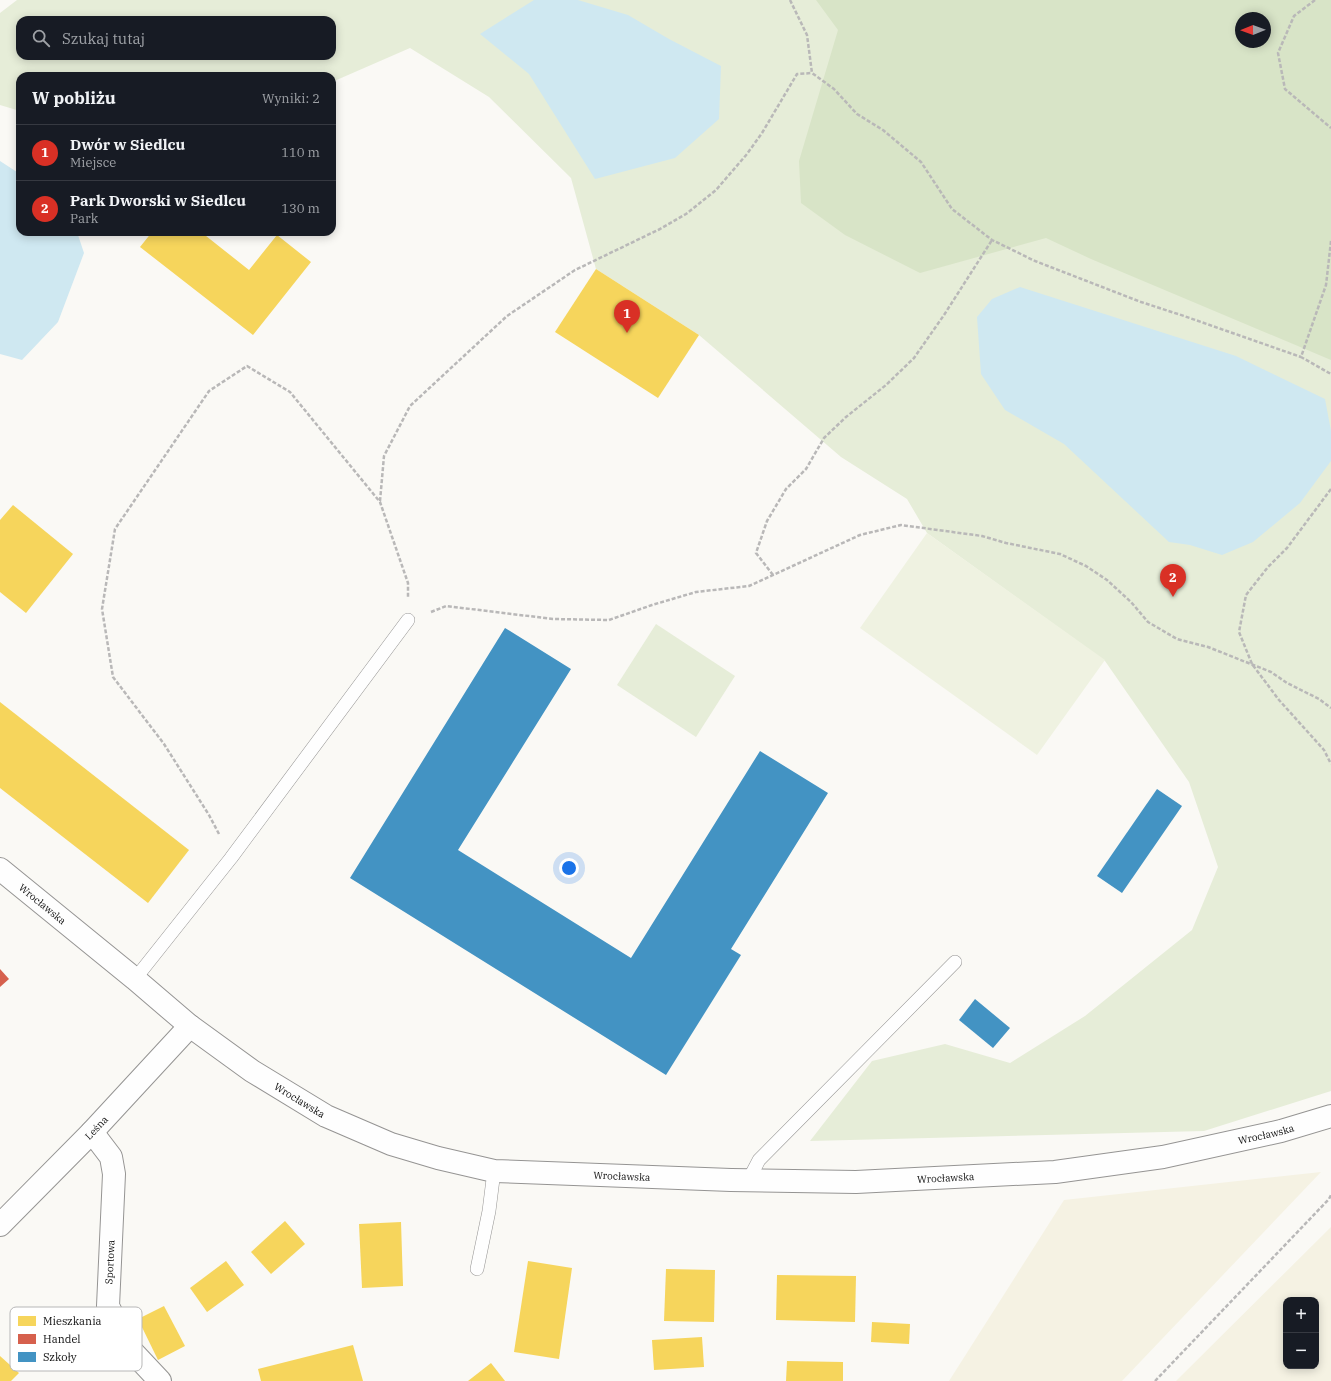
<!DOCTYPE html>
<html lang="pl">
<head>
<meta charset="utf-8">
<style>
	body { margin:0; font-family:"IBM Plex Serif",serif; background:#242831; color:#f1f3f6 }
	.controls { position:absolute; right:12px; bottom:12px; display:grid; overflow:hidden; border-radius:8px; box-shadow:0 2px 10px #0003 }
	.controls button { width:36px; height:36px; display:grid; place-items:center; padding:0; border:0; border-bottom:1px solid #363941; background:#171b24; color:#f1f3f6; font:20px sans-serif }
	.compass { position:absolute; left:1235px; top:12px; width:36px; height:36px; border-radius:50%; background:#171b24; box-shadow:0 2px 10px #0003; rotate:269deg }
	.you { position:absolute; left:569px; top:868px; width:14px; height:14px; margin:-10px; border:3px solid #fff; border-radius:50%; background:#1a73e8; box-shadow:0 0 0 6px #1a73e833 }
	.badge { display:grid; place-items:center; width:26px; height:26px; border-radius:50%; background:#d93025; color:#fff; font-size:13px; font-weight:700 }
	.pin { position:absolute; translate:-50% -33px; filter:drop-shadow(0 1px 2px #0008) }
	.pin::after { content:''; position:absolute; top:21px; width:14px; height:12px; background:inherit; clip-path:polygon(0 0,100% 0,50% 100%) }
	.list { margin:0; padding:0; list-style:none }
	h2 { display:flex; justify-content:space-between; align-items:center; height:52px; margin:0; padding:0 16px; font-size:17px }
	h2 small { font-size:13px; font-weight:400; color:#9ea1a6 }
	.list li { display:grid; grid-template-columns:26px 1fr auto; gap:12px; align-items:center; box-sizing:border-box; height:56px; padding:0 16px; border-top:1px solid #363941 }
	.list b { display:block; font-size:15px; white-space:nowrap }
	.list p { margin:0; font-size:13px; white-space:nowrap; color:#9ea1a6 }
	.list em { font-size:13px; font-style:normal; color:#9ea1a6 }
	.icon { flex:none; width:22px; height:22px; fill:none; stroke:currentColor; stroke-width:2; stroke-linecap:round; stroke-linejoin:round }
	.map { position:relative; flex:none; width:1331px; height:1381px; overflow:hidden }
	.search { position:absolute; background:#171b24; box-shadow:0 2px 10px #0003; left:16px; top:16px; width:320px; height:44px; display:flex; align-items:center; gap:10px; box-sizing:border-box; padding:0 14px; border-radius:12px; color:#9ea1a6; font-size:15px }
	.panel { position:absolute; background:#171b24; box-shadow:0 2px 10px #0003; left:16px; top:72px; width:320px; height:164px; border-radius:12px }
	.map>svg:first-child { display:block }
	.farmland { fill:#f5f2e3; fill-rule:evenodd }
	.green { fill:#e6edd8; fill-rule:evenodd }
	.forest { fill:#d8e4c7; fill-rule:evenodd }
	.pitch { fill:#eff2e1 }
	.water { fill:#cfe8f1 }
	.homes { fill:#f6d55c }
	.shops { fill:#d6604d }
	.schools { fill:#4393c3 }
	.lines { fill:none; stroke-linecap:round; stroke-linejoin:round }
	.service-casing { stroke:#959493; stroke-width:14 }
	.minor-casing { stroke:#959493; stroke-width:24 }
	.tertiary-casing { stroke:#959493; stroke-width:24 }
	.path { stroke:#b9b8b8; stroke-width:2.5; stroke-dasharray:4 2; stroke-linecap:butt }
	.service { stroke:#fefefe; stroke-width:13 }
	.minor { stroke:#fefefe; stroke-width:22 }
	.tertiary { stroke:#fefefe; stroke-width:22 }
	.labels { text-anchor:middle; dominant-baseline:central; stroke-width:4; stroke-linejoin:round; paint-order:stroke }
	.street-label { font-size:10px; fill:#0f0f0f; stroke:#fff }
	.key { fill:#fff; stroke:#b7b7b7; stroke-width:1 }
	.key-label { font-size:11px; fill:#0f0f0f }
</style>
</head>
<body>
<div class="map">
<svg width="1331" height="1381" viewBox="0 0 1331 1381">
	<rect width="100%" height="100%" fill="#faf9f5"/>
	<!-- farmland -->
	<g class="farmland">
		<path d="M1321,1172L1122,1381H949L1064,1200Z"/>
		<path d="M1331,1227V1381H1176ZM1286,1300H1316V1366H1286Z"/>
	</g>
	<!-- green -->
	<g class="green">
		<path d="M17,0H1331V1091L1204,1131L810,1141L872,1061L945,1044L1010,1063L1085,1016L1192,930L1218,867L1189,782L1105,661L927,533L907,499L841,457L699,335L596,269L571,178L489,97L410,48L332,82V76H20V111L0,105V13ZM1241,18H1265V42H1241ZM20,20H332V56H20Z"/>
		<path d="M656,624L735,676L696,737L617,685Z"/>
	</g>
	<!-- forest -->
	<path class="forest" d="M816,0H1331V360L1091,259L1046,238L920,273L845,235L801,203L799,161L838,30ZM1241,18H1265V42H1241Z"/>
	<!-- pitch -->
	<path class="pitch" d="M927,533L1105,660L1037,755L860,628Z"/>
	<!-- water -->
	<g class="water">
		<path d="M534,0H578L628,15L669,39L721,66L719,119L675,158L595,179L529,74L480,34Z"/>
		<path d="M0,161L20,174V232H77L84,253L58,322L22,360L0,354Z"/>
		<path d="M1020,287L1236,356L1325,399L1331,431V461L1300,503L1253,542L1222,555L1190,545L1169,542L1064,444L1005,410L981,374L977,317L992,299Z"/>
	</g>
	<!-- homes -->
	<g class="homes">
		<path d="M152,232H201L249,270L277,235L311,262L253,335L140,247Z"/>
		<path d="M596,269L699,335L658,398L555,332Z"/>
		<path d="M13,505L73,554L26,613L0,592V520Z"/>
		<path d="M0,702L189,850L148,903L0,788Z"/>
		<path d="M285,1221L305,1244L271,1274L251,1252Z"/>
		<path d="M401,1222L403,1286L362,1288L359,1224Z"/>
		<path d="M226,1261L244,1285L207,1312L190,1288Z"/>
		<path d="M528,1261L572,1268L559,1359L514,1352Z"/>
		<path d="M666,1269L715,1270L714,1322L664,1321Z"/>
		<path d="M777,1275L856,1276L855,1322L776,1320Z"/>
		<path d="M164,1306L185,1346L158,1360L138,1319Z"/>
		<path d="M872,1322L910,1324L909,1344L871,1342Z"/>
		<path d="M702,1337L704,1367L654,1370L652,1340Z"/>
		<path d="M353,1345L363,1381H261L258,1369Z"/>
		<path d="M0,1356L19,1373L11,1381H0Z"/>
		<path d="M787,1361L843,1362V1381H786Z"/>
		<path d="M491,1363L505,1381H468Z"/>
	</g>
	<!-- shops -->
	<path class="shops" d="M0,969L9,979L0,987Z"/>
	<!-- schools -->
	<g class="schools">
		<path d="M505,628L571,669L458,850L631,958L760,751L828,793L731,949L741,955L666,1075L350,878Z"/>
		<path d="M1157,789L1182,806L1122,893L1097,876Z"/>
		<path d="M975,999L1010,1028L993,1048L959,1020Z"/>
	</g>
	<g class="lines">
		<defs>
			<g id="service">
				<path d="M135,979L231,858L408,620"/>
				<path d="M748,1181L759,1160L955,962"/>
				<path d="M477,1269L489,1211L494,1171"/>
			</g>
			<g id="minor">
				<path d="M92,1132L111,1157L114,1174L108,1306L129,1348L160,1381"/>
				<path id="s1" d="M0,1225L92,1132L190,1026"/>
			</g>
			<g id="tertiary">
				<path id="s2" d="M0,869L135,979L190,1026L252,1071L326,1116L391,1144L438,1158L494,1171L731,1180L856,1182L1055,1172L1163,1157L1281,1131L1331,1116"/>
			</g>
		</defs>
		<!-- service casing -->
		<use href="#service" class="service-casing"/>
		<!-- minor casing -->
		<use href="#minor" class="minor-casing"/>
		<!-- tertiary casing -->
		<use href="#tertiary" class="tertiary-casing"/>
		<!-- path -->
		<g class="path">
			<path d="M790,0L807,35L812,73L834,89L857,114L883,130L921,162L952,209L992,240L1035,261L1141,302L1184,316L1301,357"/>
			<path d="M1315,0L1294,16L1278,53L1285,89L1331,128"/>
			<path d="M1331,241L1326,285L1301,357L1331,374"/>
			<path d="M1331,489L1287,548L1268,567L1246,595L1239,632L1252,664L1279,700L1324,750L1331,764"/>
			<path d="M380,501L384,456L410,406L507,316L575,270L660,229L686,214L716,190L747,154L762,133L797,74L812,73"/>
			<path d="M773,575L756,553L767,521L786,489L806,469L824,438L846,417L886,385L914,358L944,315L992,240"/>
			<path d="M431,612L446,606L553,619L609,620L652,605L696,592L749,586L860,535L901,525L982,536L1006,543L1060,554L1086,566L1107,580L1131,602L1148,622L1177,639L1208,647L1271,672L1287,683L1319,699L1331,708"/>
			<path d="M219,834L209,815L164,744L113,677L102,609L115,529L209,391L247,366L290,392L380,502L408,583V597"/>
			<path d="M1155,1381L1329,1199L1331,1195"/>
		</g>
		<!-- service -->
		<use href="#service" class="service"/>
		<!-- minor -->
		<use href="#minor" class="minor"/>
		<!-- tertiary -->
		<use href="#tertiary" class="tertiary"/>
	</g>
	<g class="labels">
		<!-- street labels -->
		<g class="street-label">
			<text stroke="none"><textPath href="#s2" startOffset="55">Wrocławska</textPath></text>
			<text stroke="none"><textPath href="#s2" startOffset="379">Wrocławska</textPath></text>
			<text stroke="none"><textPath href="#s1" startOffset="137">Leśna</textPath></text>
			<text stroke="none"><textPath href="#s2" startOffset="1363">Wrocławska</textPath></text>
			<text stroke="none"><textPath href="#s2" startOffset="715">Wrocławska</textPath></text>
			<text stroke="none"><textPath href="#s2" startOffset="1039">Wrocławska</textPath></text>
			<text transform="translate(110 1262) rotate(-87)">Sportowa</text>
		</g>
	</g>
	<!-- legend -->
	<rect x="10" y="1307" width="132" height="64" rx="6" class="key"/>
	<rect x="18" y="1316" width="18" height="10" fill="#f6d55c"/>
	<rect x="18" y="1334" width="18" height="10" fill="#d6604d"/>
	<rect x="18" y="1352" width="18" height="10" fill="#4393c3"/>
	<g class="key-label">
		<text x="43" y="1325">Mieszkania</text>
		<text x="43" y="1343">Handel</text>
		<text x="43" y="1361">Szkoły</text>
	</g>
</svg>
<div class="controls">
<button>+</button>
<button>−</button>
</div>
<svg class="compass" viewBox="-18 -18 36 36"><path d="M0-13l5 13h-10z" fill="#e53935"/><path d="M0 13l5-13h-10z" fill="#9ea1a6"/></svg>
<div class="you"></div>
<div class="pin badge" style="left:627px;top:333px">1</div>
<div class="pin badge" style="left:1173px;top:597px">2</div>
<div class="search"><svg class="icon" aria-label="search" viewBox="0 0 24 24"><circle cx="10" cy="10" r="6"/><path d="M15 15l6 6"/></svg>Szukaj tutaj</div>
<section class="panel">
<h2>W pobliżu<small>Wyniki: 2</small></h2>
<ul class="list">
<li><span class="badge">1</span><div><b>Dwór w Siedlcu</b><p>Miejsce</p></div><em>110 m</em></li>
<li><span class="badge">2</span><div><b>Park Dworski w Siedlcu</b><p>Park</p></div><em>130 m</em></li>
</ul>
</section>
</div>
</body>
</html>
